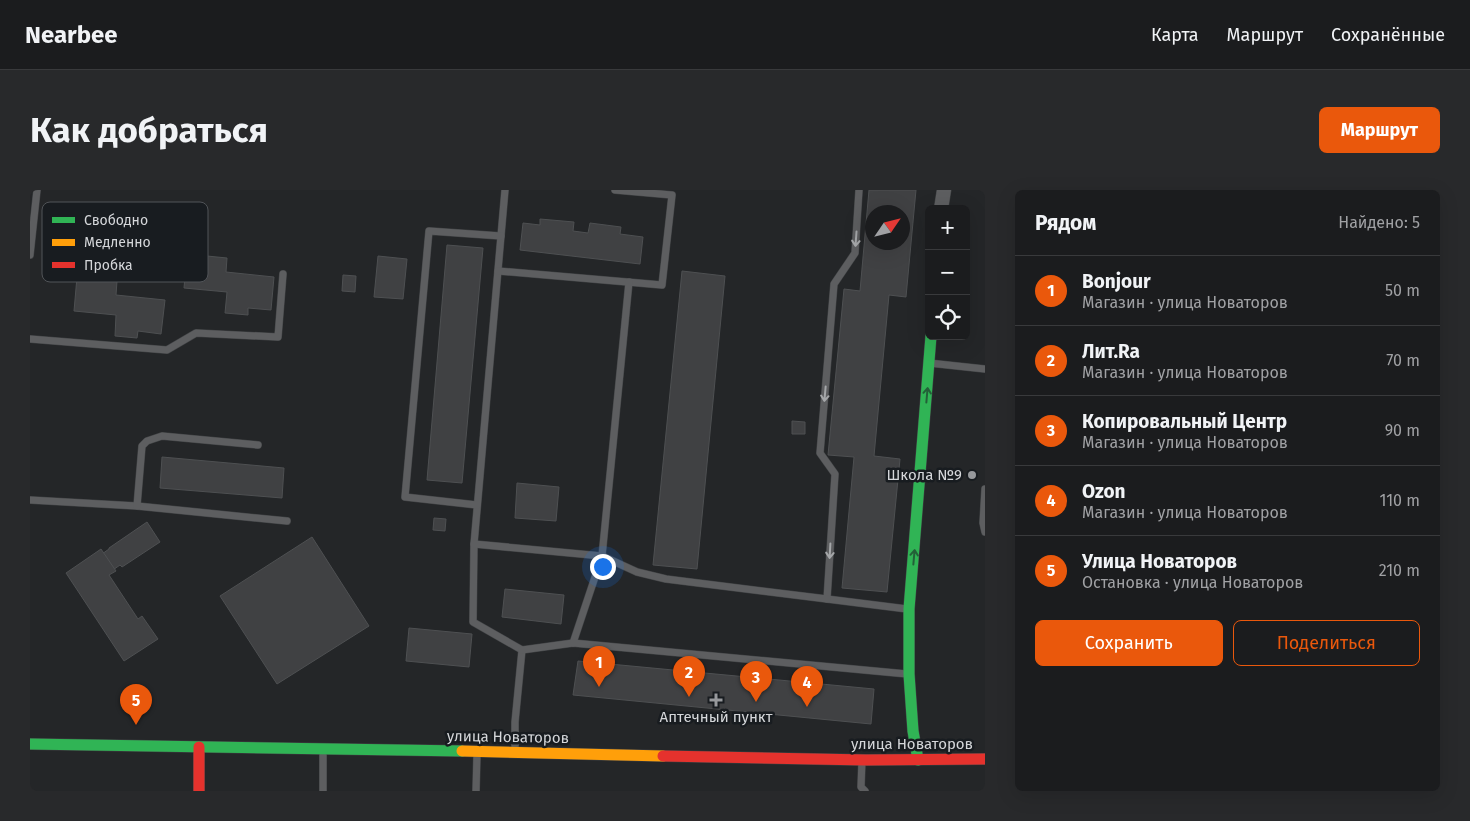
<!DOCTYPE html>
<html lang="ru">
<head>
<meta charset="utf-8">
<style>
	body { margin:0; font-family:"Fira Sans",sans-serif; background:#28292b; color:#f1f3f6 }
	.controls { position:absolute; right:15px; top:15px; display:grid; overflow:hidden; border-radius:8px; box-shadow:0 5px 20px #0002 }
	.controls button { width:45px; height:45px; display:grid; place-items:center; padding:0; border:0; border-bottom:1px solid #393a3c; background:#1b1c1e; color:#f1f3f6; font:25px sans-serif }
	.compass { position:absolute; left:835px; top:15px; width:45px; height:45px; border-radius:50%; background:#1b1c1e; box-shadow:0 5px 20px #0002; rotate:55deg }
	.you { position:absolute; left:572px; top:376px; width:18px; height:18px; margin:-12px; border:4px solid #fff; border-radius:50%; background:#1a73e8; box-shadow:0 0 0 8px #1a73e833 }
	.badge { display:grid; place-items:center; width:32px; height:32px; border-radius:50%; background:#ea580c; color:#fff; font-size:16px; font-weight:700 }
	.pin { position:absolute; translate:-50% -41px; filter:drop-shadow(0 1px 2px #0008) }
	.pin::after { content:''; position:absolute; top:26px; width:18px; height:15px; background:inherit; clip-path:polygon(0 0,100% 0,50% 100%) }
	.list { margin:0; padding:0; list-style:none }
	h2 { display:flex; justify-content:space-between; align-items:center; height:65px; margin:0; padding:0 20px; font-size:21px }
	h2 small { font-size:16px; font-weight:400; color:#a0a1a4 }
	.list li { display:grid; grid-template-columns:32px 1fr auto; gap:15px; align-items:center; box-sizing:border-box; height:70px; padding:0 20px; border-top:1px solid #393a3c }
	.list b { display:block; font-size:19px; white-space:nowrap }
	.list p { margin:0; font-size:16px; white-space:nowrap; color:#a0a1a4 }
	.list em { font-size:16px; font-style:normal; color:#a0a1a4 }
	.actions { display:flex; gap:10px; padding:15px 20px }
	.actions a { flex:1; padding:11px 0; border:1px solid #ea580c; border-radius:8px; text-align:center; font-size:18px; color:#ea580c }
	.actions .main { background:#ea580c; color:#fff }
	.icon { flex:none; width:28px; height:28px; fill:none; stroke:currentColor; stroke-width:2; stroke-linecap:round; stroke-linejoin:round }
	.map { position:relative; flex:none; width:955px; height:601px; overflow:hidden; border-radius:8px }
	header { display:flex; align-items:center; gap:30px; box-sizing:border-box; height:70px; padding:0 25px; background:#1b1c1e; border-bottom:1px solid #393a3c }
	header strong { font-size:24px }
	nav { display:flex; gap:28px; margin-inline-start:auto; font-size:18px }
	.intro { display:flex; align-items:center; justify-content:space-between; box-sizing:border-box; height:120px; padding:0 30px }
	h1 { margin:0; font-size:35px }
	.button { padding:12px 22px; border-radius:8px; background:#ea580c; color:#fff; font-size:18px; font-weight:700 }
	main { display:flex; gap:30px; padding:0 30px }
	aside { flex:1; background:#1b1c1e; border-radius:8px; box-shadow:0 5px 20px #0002 }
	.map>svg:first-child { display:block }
	.building { fill:#404143; stroke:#4e5052; fill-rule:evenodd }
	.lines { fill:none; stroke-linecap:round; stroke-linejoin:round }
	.lane-casing { stroke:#414345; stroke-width:8 }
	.street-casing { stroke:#414345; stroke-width:15 }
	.fast-casing { stroke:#414345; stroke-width:12 }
	.slow-casing { stroke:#414345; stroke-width:12 }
	.jam-casing { stroke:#414345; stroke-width:12 }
	.lane { stroke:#5d5e60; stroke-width:7 }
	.street { stroke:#5d5e60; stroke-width:14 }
	.fast { stroke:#30b455; stroke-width:11 }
	.slow { stroke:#ff9f0a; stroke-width:11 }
	.jam { stroke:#e5322d; stroke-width:11 }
	.oneway { stroke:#a5a7a9 }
	.oneway2 { stroke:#236038 }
	.poi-dot { fill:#97999c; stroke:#181c20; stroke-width:2 }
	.labels { text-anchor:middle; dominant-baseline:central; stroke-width:5; stroke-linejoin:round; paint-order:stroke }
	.poi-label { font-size:15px; fill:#d5d7da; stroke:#181c20; text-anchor:end }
	.street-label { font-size:15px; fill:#d5d7da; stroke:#181c20 }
	.key { fill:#181c20; stroke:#515458; stroke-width:1 }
	.key-label { font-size:14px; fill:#d5d7da }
</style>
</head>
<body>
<header>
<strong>Nearbee</strong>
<nav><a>Карта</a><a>Маршрут</a><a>Сохранённые</a></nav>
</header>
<div class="intro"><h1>Как добраться</h1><a class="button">Маршрут</a></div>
<main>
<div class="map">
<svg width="955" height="601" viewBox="0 0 955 601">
	<rect width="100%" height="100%" fill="#242628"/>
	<!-- building -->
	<g class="building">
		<path d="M839,0H886L876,107L859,105L844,266L870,269L857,402L812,398L824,267L798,265L814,99L830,101ZM842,22H872V52H842Z"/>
		<path d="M510,29L544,32L543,41L558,43L560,33L591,37L590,44L613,47L610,74L490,60L493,33L510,35Z"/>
		<path d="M417,55L453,58L432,293L397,290Z"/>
		<path d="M157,64L197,68L196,82L244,87L241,120L218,118V125L195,123L197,102L154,98Z"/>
		<path d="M348,66L377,69L373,109L344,107Z"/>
		<path d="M652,81L695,86L667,379L623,375Z"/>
		<path d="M313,85L326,86L325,102L312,101Z"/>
		<path d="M47,87L87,91L86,105L135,110L131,144L108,141L107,148L85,146L86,125L44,121Z"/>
		<path d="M762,231L775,232V244H762Z"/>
		<path d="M132,267L254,278L252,308L130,298Z"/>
		<path d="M487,293L529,297L526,331L485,328Z"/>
		<path d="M404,328L416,329L415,341L403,340Z"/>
		<path d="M117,332L130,352L92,377L90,375L83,380L72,364L79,359V358Z"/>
		<path d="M282,347L339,436L247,494L190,406Z"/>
		<path d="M71,359L86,381L79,385L108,429L112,426L128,449L94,471L36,383Z"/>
		<path d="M475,399L534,405L531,434L472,427Z"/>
		<path d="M379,438L442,444L439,477L376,471Z"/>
		<path d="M548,471L844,499L841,534L543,505Z"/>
	</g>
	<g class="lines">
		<defs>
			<g id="lane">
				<path d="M475,0L444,354L443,432L492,460L485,532V562"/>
				<path d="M829,0L825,63L804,94L790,263L805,284L797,409L877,419"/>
				<path d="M0,65L7,0"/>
				<path d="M468,81L632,95L642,5L585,0"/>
				<path d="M0,149L137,160L166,143L248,147L253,84"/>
				<path d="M899,173L955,179"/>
				<path d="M955,299L953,333L955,342"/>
				<path d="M0,310L107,316L257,331"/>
				<path d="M447,315L375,307L399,41L471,46"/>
				<path d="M107,316L112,256L117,251L132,246L228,255"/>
				<path d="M444,354L572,366L599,92"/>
				<path d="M543,453L572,366L607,382L636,389L797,409"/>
				<path d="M492,460L543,453L877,484"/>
				<path d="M293,559V601"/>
				<path d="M832,570L831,597L835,601"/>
				<path d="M446,601L447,564"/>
			</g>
			<path id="street" d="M911,19L914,0"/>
			<g id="fast">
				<path d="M0,554L432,561"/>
				<path d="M888,570L883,541L879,484V419L901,146"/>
			</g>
			<path id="slow" d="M432,561L633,566"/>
			<g id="jam">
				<path d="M169,557V601"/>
				<path d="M633,566L836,570L955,569"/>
			</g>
		</defs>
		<!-- lane casing -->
		<use href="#lane" class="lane-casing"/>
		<!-- street casing -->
		<use href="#street" class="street-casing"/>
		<!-- fast casing -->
		<use href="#fast" class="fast-casing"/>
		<!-- slow casing -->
		<use href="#slow" class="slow-casing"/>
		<!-- jam casing -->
		<use href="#jam" class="jam-casing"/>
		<!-- lane -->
		<use href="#lane" class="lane"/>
		<!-- street -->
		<use href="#street" class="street"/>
		<!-- fast -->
		<use href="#fast" class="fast"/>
		<!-- slow -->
		<use href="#slow" class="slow"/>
		<!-- jam -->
		<use href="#jam" class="jam"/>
	</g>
	<!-- one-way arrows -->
	<defs><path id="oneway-shaft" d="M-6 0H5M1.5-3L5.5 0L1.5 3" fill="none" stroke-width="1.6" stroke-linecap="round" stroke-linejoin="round" transform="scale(1.25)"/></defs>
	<g class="oneway">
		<use href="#oneway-shaft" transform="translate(826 49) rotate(94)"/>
		<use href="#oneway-shaft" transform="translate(795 204) rotate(95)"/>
		<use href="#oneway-shaft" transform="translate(800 361) rotate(93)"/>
	</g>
	<g class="oneway2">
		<use href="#oneway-shaft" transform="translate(897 205) rotate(-85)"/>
		<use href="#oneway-shaft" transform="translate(884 367) rotate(-85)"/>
	</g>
	<!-- markers -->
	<g class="poi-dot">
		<circle cx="942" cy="285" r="5"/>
		<path d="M683.5 502.5h5v5h5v5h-5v5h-5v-5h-5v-5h5z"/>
	</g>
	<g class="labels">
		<!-- poi labels -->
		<g class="poi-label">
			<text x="932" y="285">Школа №9</text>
			<text x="686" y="527" text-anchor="middle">Аптечный пункт</text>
		</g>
		<!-- street labels -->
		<g class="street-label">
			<text transform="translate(478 547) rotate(1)">улица Новаторов</text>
			<text x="882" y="554">улица Новаторов</text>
		</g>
	</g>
	<!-- legend -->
	<rect x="12" y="12" width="166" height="80" rx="8" class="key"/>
	<rect x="22" y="27" width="23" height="6" fill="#30b455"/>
	<rect x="22" y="49" width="23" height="7" fill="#ff9f0a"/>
	<rect x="22" y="72" width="23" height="6" fill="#e5322d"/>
	<g class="key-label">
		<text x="54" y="35">Свободно</text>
		<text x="54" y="57">Медленно</text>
		<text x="54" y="80">Пробка</text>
	</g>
</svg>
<div class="controls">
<button>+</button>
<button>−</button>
<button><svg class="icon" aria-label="locate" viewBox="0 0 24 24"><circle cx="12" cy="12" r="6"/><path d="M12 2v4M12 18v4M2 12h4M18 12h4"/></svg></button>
</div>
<svg class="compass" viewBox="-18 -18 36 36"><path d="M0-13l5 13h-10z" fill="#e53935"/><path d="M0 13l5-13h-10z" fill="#a0a1a4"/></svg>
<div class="you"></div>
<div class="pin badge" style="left:569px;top:497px">1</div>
<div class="pin badge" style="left:659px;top:507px">2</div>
<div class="pin badge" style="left:726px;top:512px">3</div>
<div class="pin badge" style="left:777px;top:517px">4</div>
<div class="pin badge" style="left:106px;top:535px">5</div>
</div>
<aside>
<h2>Рядом<small>Найдено: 5</small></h2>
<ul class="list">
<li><span class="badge">1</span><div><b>Bonjour</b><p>Магазин · улица Новаторов</p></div><em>50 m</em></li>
<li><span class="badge">2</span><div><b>Лит.Ra</b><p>Магазин · улица Новаторов</p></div><em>70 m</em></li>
<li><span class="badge">3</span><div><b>Копировальный Центр</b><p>Магазин · улица Новаторов</p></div><em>90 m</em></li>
<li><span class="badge">4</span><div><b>Ozon</b><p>Магазин · улица Новаторов</p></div><em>110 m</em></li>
<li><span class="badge">5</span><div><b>Улица Новаторов</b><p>Остановка · улица Новаторов</p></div><em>210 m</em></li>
</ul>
<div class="actions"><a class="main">Сохранить</a><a>Поделиться</a></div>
</aside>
</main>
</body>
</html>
